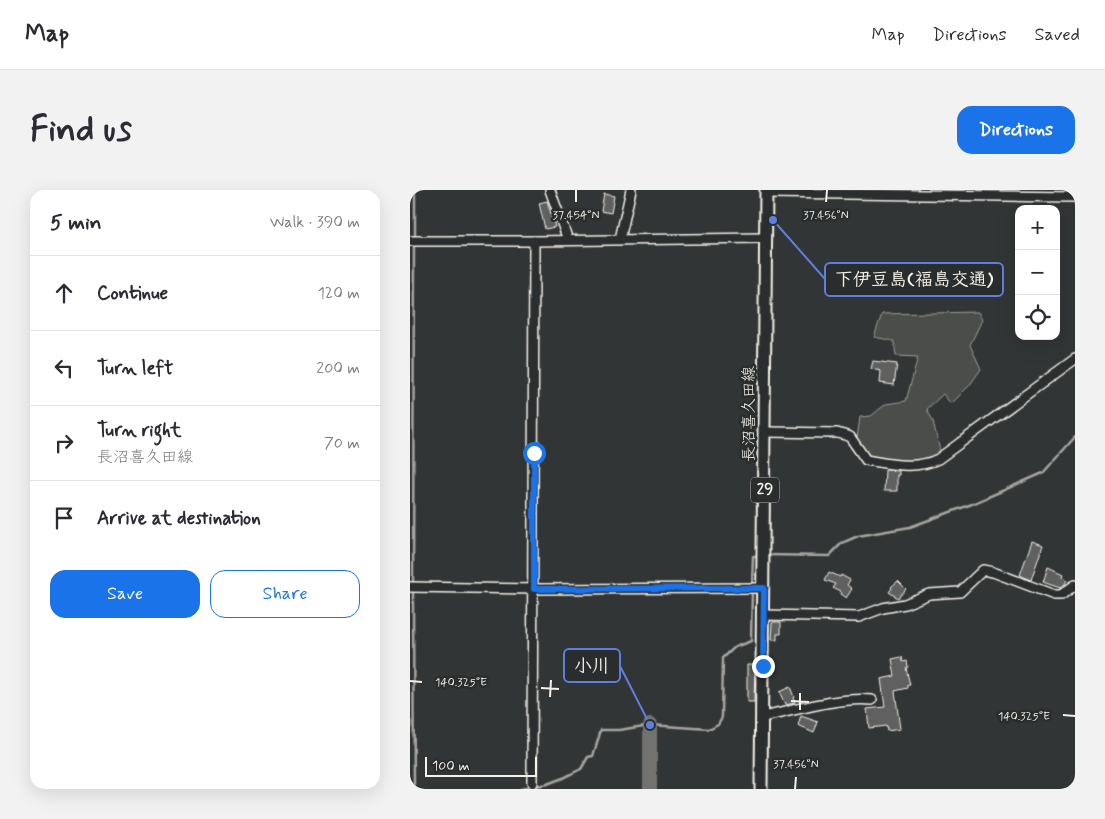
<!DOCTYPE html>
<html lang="en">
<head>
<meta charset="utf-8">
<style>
	body { margin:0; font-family:Mynerve,"Klee One",sans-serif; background:#f2f2f3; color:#2b2b33 }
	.controls { position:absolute; right:15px; top:15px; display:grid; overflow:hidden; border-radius:10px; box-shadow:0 5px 20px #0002 }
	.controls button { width:45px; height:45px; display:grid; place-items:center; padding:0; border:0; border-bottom:1px solid #e1e1e2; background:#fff; color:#2b2b33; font:25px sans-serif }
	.scale { position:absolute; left:15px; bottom:12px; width:112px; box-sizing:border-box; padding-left:5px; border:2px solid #f4f1e8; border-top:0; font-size:14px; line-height:18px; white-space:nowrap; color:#f4f1e8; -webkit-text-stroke:4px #2a2d2e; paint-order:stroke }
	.stop { position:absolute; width:15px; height:15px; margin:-11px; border:4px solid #1a73e8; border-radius:50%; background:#fff }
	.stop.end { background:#1a73e8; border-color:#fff; box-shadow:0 1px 5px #0008 }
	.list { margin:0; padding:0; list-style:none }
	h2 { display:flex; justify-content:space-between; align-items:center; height:65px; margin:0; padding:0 20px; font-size:21px }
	h2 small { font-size:16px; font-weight:400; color:#7c7c81 }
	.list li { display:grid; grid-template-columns:32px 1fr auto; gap:15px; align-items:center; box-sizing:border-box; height:75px; padding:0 20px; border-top:1px solid #e1e1e2 }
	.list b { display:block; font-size:19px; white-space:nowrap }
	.list p { margin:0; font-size:16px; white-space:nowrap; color:#7c7c81 }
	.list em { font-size:16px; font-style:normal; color:#7c7c81 }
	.actions { display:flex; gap:10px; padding:15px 20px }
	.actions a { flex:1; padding:11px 0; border:1px solid #1a73e8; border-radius:15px; text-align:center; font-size:18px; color:#1a73e8 }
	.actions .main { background:#1a73e8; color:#fff }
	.icon { flex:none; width:28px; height:28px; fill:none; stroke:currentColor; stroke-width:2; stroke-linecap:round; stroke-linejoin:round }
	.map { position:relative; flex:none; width:665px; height:599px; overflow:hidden; border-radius:15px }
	header { display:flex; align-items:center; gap:30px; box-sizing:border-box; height:70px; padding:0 25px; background:#fff; border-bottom:1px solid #e1e1e2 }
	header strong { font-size:24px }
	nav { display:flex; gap:28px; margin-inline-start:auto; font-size:18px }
	.intro { display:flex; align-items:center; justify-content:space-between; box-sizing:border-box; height:120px; padding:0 30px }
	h1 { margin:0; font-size:35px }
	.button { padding:12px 22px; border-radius:15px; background:#1a73e8; color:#fff; font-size:18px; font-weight:700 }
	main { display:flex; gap:30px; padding:0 30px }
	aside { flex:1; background:#fff; border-radius:15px; box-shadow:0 5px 20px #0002 }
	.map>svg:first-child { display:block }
	.green { fill:#4b4d4c; stroke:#a09f9a }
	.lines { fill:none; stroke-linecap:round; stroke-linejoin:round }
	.stream { stroke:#a6a5a0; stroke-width:2.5 }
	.river { stroke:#727370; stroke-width:14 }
	.building { fill:#5f605f; stroke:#f4f1e8 }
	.minor-casing { stroke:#f4f1e8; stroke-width:12 }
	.major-casing { stroke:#f4f1e8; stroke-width:15 }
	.minor { stroke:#2a2d2e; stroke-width:9 }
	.major { stroke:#2a2d2e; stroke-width:11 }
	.route { stroke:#1a73e8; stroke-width:6 }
	.ticks { fill:none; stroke:#f4f1e8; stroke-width:2 }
	.labels { text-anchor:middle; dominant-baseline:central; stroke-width:5; stroke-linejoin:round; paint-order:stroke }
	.shield { fill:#2a2d2e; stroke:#b7b6b0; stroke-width:1 }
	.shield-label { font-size:15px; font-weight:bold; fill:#f4f1e8 }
	.street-label { font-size:16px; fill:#f4f1e8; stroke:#2a2d2e }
	.ticks-label { font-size:12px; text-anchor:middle; fill:#f4f1e8; stroke:#2a2d2e; stroke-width:5; stroke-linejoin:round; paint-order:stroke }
	.leader { fill:none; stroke:#5e7fdd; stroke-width:2 }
	.callout-dot { fill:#5e7fdd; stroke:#2a2d2e; stroke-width:2 }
	.callout { fill:#2a2d2e; stroke:#5e7fdd; stroke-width:2 }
	.callout-label { font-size:18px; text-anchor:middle; font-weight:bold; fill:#f4f1e8 }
</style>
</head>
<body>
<header>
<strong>Map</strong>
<nav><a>Map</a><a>Directions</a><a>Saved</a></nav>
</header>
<div class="intro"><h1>Find us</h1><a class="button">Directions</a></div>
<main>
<aside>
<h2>5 min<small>Walk · 390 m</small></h2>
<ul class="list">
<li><svg class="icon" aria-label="ahead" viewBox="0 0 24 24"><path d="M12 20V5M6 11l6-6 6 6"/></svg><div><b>Continue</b></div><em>120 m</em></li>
<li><svg class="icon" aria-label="left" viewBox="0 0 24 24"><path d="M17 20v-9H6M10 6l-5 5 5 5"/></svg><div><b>Turn left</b></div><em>200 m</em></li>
<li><svg class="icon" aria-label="right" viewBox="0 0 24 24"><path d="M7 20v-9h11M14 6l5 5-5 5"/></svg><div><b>Turn right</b><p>長沼喜久田線</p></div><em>70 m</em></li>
<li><svg class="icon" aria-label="arrive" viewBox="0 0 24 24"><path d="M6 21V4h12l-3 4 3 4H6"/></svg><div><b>Arrive at destination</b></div></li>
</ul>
<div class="actions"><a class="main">Save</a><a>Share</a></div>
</aside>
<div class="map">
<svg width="665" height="599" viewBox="0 0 665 599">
	<rect width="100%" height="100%" fill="#323535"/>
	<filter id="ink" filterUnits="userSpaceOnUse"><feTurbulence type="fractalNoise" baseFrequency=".02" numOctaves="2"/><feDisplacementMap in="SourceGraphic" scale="10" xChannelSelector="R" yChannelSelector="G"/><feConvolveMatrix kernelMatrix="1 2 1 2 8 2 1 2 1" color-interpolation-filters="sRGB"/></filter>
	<g filter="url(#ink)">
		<!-- green -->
		<path class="green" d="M568,122L572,130L560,155L571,179L559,196L541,214L533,204L517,219L523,231L531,265L514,272L482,274L459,266L447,249L450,227L461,226L476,214L496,211L508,167L486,166L484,151L464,147L472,124Z"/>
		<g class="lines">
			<!-- stream -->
			<g class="stream">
				<path d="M5,48V0"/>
				<path d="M356,365L419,366L432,353L448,346L500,337L562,314L633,283L665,247"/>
				<path d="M342,395L343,366H351"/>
				<path d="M4,599L3,412L4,54"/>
				<path d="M111,599L137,594L153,588L171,579L178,567L183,566L191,540H209L240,535L299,539L308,534L312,527L313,468L325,457L341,451L342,401"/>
			</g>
			<!-- river -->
			<path class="river" d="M240,535V599"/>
		</g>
		<!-- building -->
		<g class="building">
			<path d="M194,4L204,6L201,23L191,21Z"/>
			<path d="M137,11L145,37L135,39L129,13Z"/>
			<path d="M463,171L487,174L484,195L470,193L471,181L461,179Z"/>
			<path d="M475,280L489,281V285H487V301H474Z"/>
			<path d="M622,351L633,355L621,390L610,385Z"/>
			<path d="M638,377L653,384L652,387L657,389L655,394L650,398L633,392Z"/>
			<path d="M419,382L430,387L431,385L440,390L437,395L442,399L436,408L430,404L431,402L423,398L426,394L415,390Z"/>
			<path d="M488,391L496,399L488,408L479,402L482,398L481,397Z"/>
			<path d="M362,432H371V444H367V450H361Z"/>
			<path d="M492,467L493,472L497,471L498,477L496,478L500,495H498V498L485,501L490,539L477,541L476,536L459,538L457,519L475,517L471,489L485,486L482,469Z"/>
			<path d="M337,475H345L344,512H337Z"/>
			<path d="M380,497L384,507L383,508L385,513L375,515L369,502Z"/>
			<path d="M391,526L408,532L404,543L388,536Z"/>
		</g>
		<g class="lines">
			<defs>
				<g id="minor">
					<path d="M140,0L158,50"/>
					<path d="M356,3L665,7"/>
					<path d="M210,49L221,0"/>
					<path d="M0,51H124L355,48"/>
					<path d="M355,242L427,243L435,245L440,247L456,270C480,274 506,280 528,269L665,169"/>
					<path d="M0,397L124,399L354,398"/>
					<path d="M354,425L449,427L473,418L495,414L519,404L550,402L573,380L583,382L644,405H651L665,395"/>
					<path d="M352,527C387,520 427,507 462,510"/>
					<path d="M122,593L124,51"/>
				</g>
				<path id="major" d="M351,599L356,0"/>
			</defs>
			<!-- minor casing -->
			<use href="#minor" class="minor-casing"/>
			<!-- major casing -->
			<use href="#major" class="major-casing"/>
			<!-- minor -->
			<use href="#minor" class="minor"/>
			<!-- major -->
			<use href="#major" class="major"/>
		</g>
	</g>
	<g class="lines" filter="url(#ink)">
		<!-- route -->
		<path class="route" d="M124,263V399L354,398L353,476"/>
	</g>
	<!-- ticks -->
	<path class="ticks" d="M166,12V0M416,12L417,0M0,491L12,492M131,498L149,499M140,507L141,490M381,511L399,512M390,520V503M653,525L665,526M385,599L386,587"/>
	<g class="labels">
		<!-- shield labels -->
		<rect class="shield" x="341" y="287.5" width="28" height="25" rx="4"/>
		<g class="shield-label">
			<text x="355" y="300">29</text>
		</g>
		<!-- street labels -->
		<g class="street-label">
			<text transform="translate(339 224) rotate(-90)">長沼喜久田線</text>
		</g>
	</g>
	<g class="ticks-label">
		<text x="166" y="29">37.454°N</text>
		<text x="416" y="29">37.456°N</text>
		<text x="51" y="496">140.325°E</text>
		<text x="614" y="530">140.325°E</text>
		<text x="386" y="578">37.456°N</text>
	</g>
	<!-- callouts -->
	<path class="leader" d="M363 30L415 89M240 535L210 476"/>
	<g class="callout-dot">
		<circle cx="363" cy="30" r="5"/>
		<circle cx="240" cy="535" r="5"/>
	</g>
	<g class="callout">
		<rect x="415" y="73" width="178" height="33" rx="5"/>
		<rect x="154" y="459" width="56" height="33" rx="5"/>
	</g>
	<g class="callout-label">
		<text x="504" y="95">下伊豆島(福島交通)</text>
		<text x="182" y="482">小川</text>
	</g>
</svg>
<div class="controls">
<button>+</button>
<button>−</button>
<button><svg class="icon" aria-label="locate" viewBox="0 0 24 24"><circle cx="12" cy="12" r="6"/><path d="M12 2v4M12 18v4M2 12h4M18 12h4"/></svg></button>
</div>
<div class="scale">100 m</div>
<div class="stop" style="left:124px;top:263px"></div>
<div class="stop end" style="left:353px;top:476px"></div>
</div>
</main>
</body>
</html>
